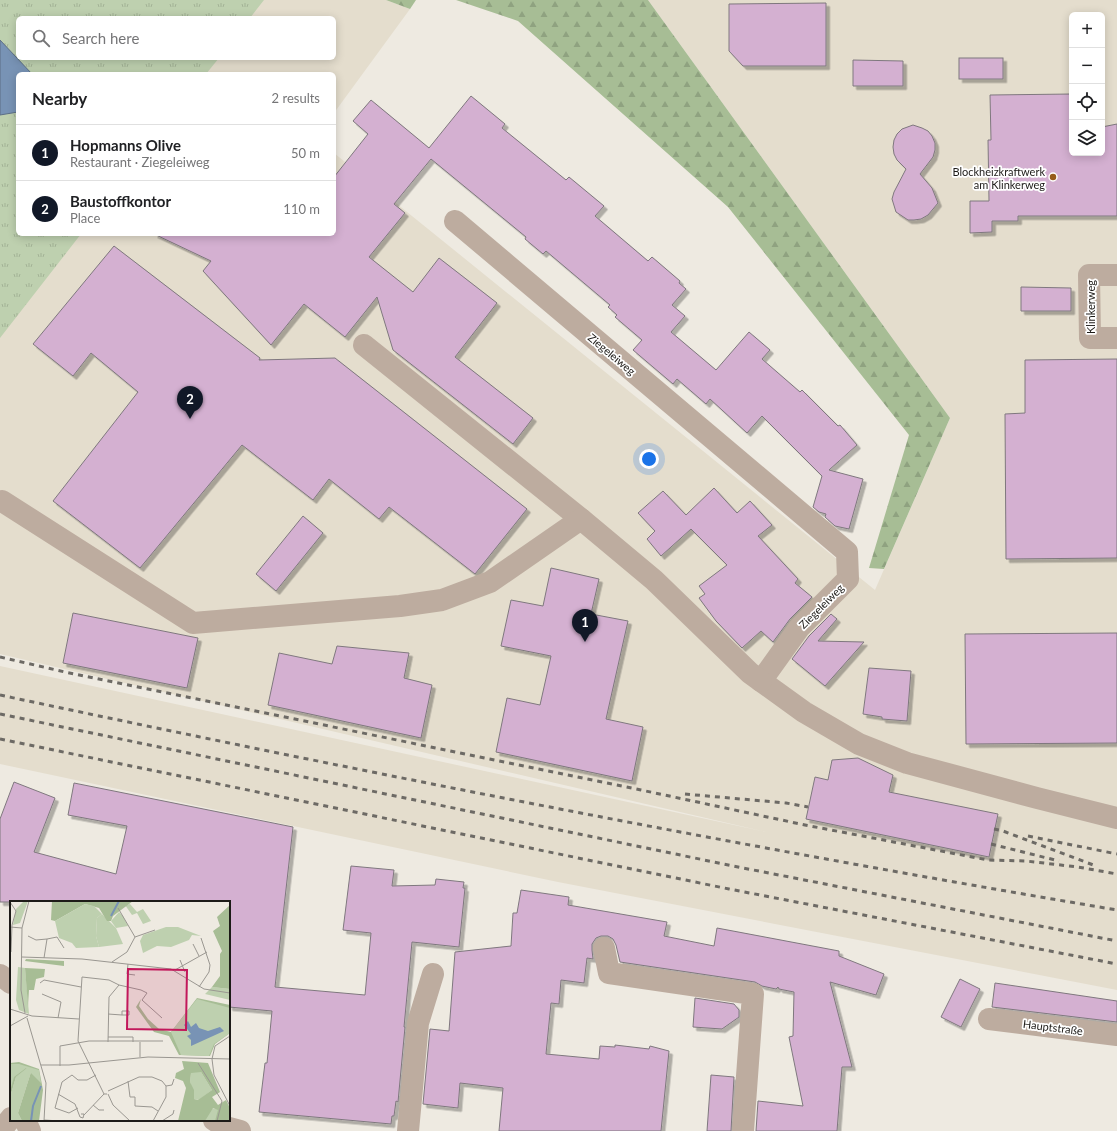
<!DOCTYPE html>
<html lang="en">
<head>
<meta charset="utf-8">
<style>
	body { margin:0; font-family:Lato,sans-serif; background:#f6f6f6; color:#202124 }
	.controls { position:absolute; right:12px; top:12px; display:grid; overflow:hidden; border-radius:6px; box-shadow:0 2px 10px #0003 }
	.controls button { width:36px; height:36px; display:grid; place-items:center; padding:0; border:0; border-bottom:1px solid #e0e0e0; background:#fff; color:#202124; font:20px sans-serif }
	.you { position:absolute; left:649px; top:459px; width:14px; height:14px; margin:-10px; border:3px solid #fff; border-radius:50%; background:#1a73e8; box-shadow:0 0 0 6px #1a73e833 }
	.badge { display:grid; place-items:center; width:26px; height:26px; border-radius:50%; background:#111827; color:#fff; font-size:13px; font-weight:700 }
	.pin { position:absolute; translate:-50% -33px; filter:drop-shadow(0 1px 2px #0008) }
	.pin::after { content:''; position:absolute; top:21px; width:14px; height:12px; background:inherit; clip-path:polygon(0 0,100% 0,50% 100%) }
	.list { margin:0; padding:0; list-style:none }
	h2 { display:flex; justify-content:space-between; align-items:center; height:52px; margin:0; padding:0 16px; font-size:17px }
	h2 small { font-size:13px; font-weight:400; color:#757577 }
	.list li { display:grid; grid-template-columns:26px 1fr auto; gap:12px; align-items:center; box-sizing:border-box; height:56px; padding:0 16px; border-top:1px solid #e0e0e0 }
	.list b { display:block; font-size:15px; white-space:nowrap }
	.list p { margin:0; font-size:13px; white-space:nowrap; color:#757577 }
	.list em { font-size:13px; font-style:normal; color:#757577 }
	.icon { flex:none; width:22px; height:22px; fill:none; stroke:currentColor; stroke-width:2; stroke-linecap:round; stroke-linejoin:round }
	.map { position:relative; flex:none; width:1117px; height:1131px; overflow:hidden }
	.search { position:absolute; background:#fff; box-shadow:0 2px 10px #0003; left:16px; top:16px; width:320px; height:44px; display:flex; align-items:center; gap:10px; box-sizing:border-box; padding:0 14px; border-radius:6px; color:#757577; font-size:15px }
	.panel { position:absolute; background:#fff; box-shadow:0 2px 10px #0003; left:16px; top:72px; width:320px; height:164px; border-radius:6px }
	.map>svg:first-child { display:block }
	.built { fill:#e4ddcd; fill-rule:evenodd }
	.forest { fill:url(#forest-firs) }
	.park { fill:url(#park-tufts) }
	.water { fill:#7893b5; stroke:#5d6f86 }
	.building { fill:#d4b0d1; stroke:#7f787e; filter:url(#shadow) }
	.lines { fill:none; stroke-linecap:round; stroke-linejoin:round }
	.minor { stroke:#bdac9f; stroke-width:22 }
	.rail { stroke:#6d6a65; stroke-width:3; stroke-dasharray:5 5; stroke-linecap:butt }
	.poi-dot { fill:#965b1a; stroke:#fff; stroke-width:1.5 }
	.labels { text-anchor:middle; dominant-baseline:central; stroke-width:3.5; stroke-linejoin:round; paint-order:stroke }
	.poi-label { font-size:11px; fill:#1d1b18; stroke:#fff; text-anchor:end }
	.street-label { font-size:11px; fill:#1d1b18; stroke:#fff }
	.inset-river { fill:none; stroke:#7893b5; stroke-width:2 }
	.inset-road { fill:none; stroke:#9a9791; stroke-width:1 }
	.view { fill:#c2185b; fill-opacity:0.15; stroke:#c2185b; stroke-width:2 }
	.inset-edge { fill:none; stroke:#1d1b18; stroke-width:2 }
</style>
</head>
<body>
<div class="map">
<svg width="1117" height="1131" viewBox="0 0 1117 1131">
	<defs>
		<pattern id="forest-firs" width="22" height="20" patternUnits="userSpaceOnUse"><rect width="22" height="20" fill="#a7bd95"/><path d="M5 1l3.5 6h-7zM16 11l3.5 6h-7z" fill="#8fa280"/></pattern>
		<pattern id="park-tufts" width="24" height="20" patternUnits="userSpaceOnUse"><rect width="24" height="20" fill="#bed0af"/><path d="M3 7l-1-3M5 7V3M7 7l1-3M15 17l-1-3M17 17v-4M19 17l1-3" fill="none" stroke="#a3b296"/></pattern>
		<filter id="shadow"><feDropShadow dx="3.5" dy="3.5" stdDeviation="0" flood-color="#0004"/></filter>
	</defs>
	<rect width="100%" height="100%" fill="#eeeae1"/>
	<!-- built -->
	<g class="built">
		<path d="M254,0H386L410,9L334,113V74H195L208,58H334V18H239Z"/>
		<path d="M648,0H1117V990L558,882L0,764V666L766,832L0,654V325L70,234H334V153L875,590L950,418ZM1072,15H1102V153H1072Z"/>
	</g>
	<!-- forest -->
	<g class="forest">
		<path d="M386,0H416L410,9Z"/>
		<path d="M456,0H648L950,418L884,569L869,568L909,435L728,207L518,21Z"/>
	</g>
	<!-- park -->
	<path class="park" d="M0,0H264L250,18H18V58H219L206,74H18V234H81L0,338Z"/>
	<!-- water -->
	<path class="water" d="M0,40L32,74H18V112L0,115Z"/>
	<!-- building -->
	<g class="building">
		<path d="M826,3V66H743L729,51V4Z"/>
		<rect x="959" y="58" width="44" height="21"/>
		<path d="M853,60L903,61V86H853Z"/>
		<path d="M1072,94V153H1102V127L1117,124V216H1018V221H992V232L970,233V201H989L988,140H991L990,95Z"/>
		<path d="M471,96L505,124L502,128L566,180L569,177L604,206L595,216L648,261L652,257L680,281L679,283L686,289L672,305L685,316L671,332L716,370L749,332L770,350L762,359L800,392L802,390L838,426L840,425L857,445L829,470L863,479L849,529L835,526L825,517L826,514L819,512L813,507L822,476L762,416L747,433L710,399L706,404L677,379L673,384L633,350L642,340L615,317L617,315L608,307L610,305L546,251L543,254L525,239L526,237L431,159L394,204L405,213L369,257L413,292L439,258L497,303L455,357L533,418L513,444L393,350L377,297L345,337L304,304L271,345L203,271L211,261L154,234H334V177L368,134L353,121L371,100L429,148Z"/>
		<path d="M913,125L922,128L928,131L932,136L935,143V150L933,157L920,174L932,188L938,203L928,215L921,219L914,220H908L896,212L892,199L894,192L906,169L897,160L894,154L893,147L894,140L897,134L902,129Z"/>
		<path d="M114,246L260,358L259,360L335,358L527,509L475,574L389,507L379,519L329,479L313,500L242,445L140,568L53,501L138,392L91,353L73,376L33,344Z"/>
		<path d="M1021,287L1071,288V311H1021Z"/>
		<path d="M1117,359V558L1006,559L1005,414L1025,413V360Z"/>
		<path d="M714,488L737,513L750,501L772,525L758,536L798,579L795,583L812,597L790,619L773,642L761,631L742,648L716,621L699,598L705,594L699,586L727,565L691,529L661,556L647,539L655,531L638,513L663,491L686,515Z"/>
		<path d="M303,516L323,533L276,591L256,574Z"/>
		<path d="M551,568L599,579L591,614L628,621L606,719L643,727L632,781L496,752L507,698L540,705L551,656L501,646L511,600L543,606Z"/>
		<path d="M73,613L198,638L187,688L63,663Z"/>
		<path d="M831,614L837,619L818,641L864,642L825,686L792,659L809,636Z"/>
		<path d="M1117,633V743L966,744L965,634Z"/>
		<path d="M337,646L409,653L404,678L432,685L421,738L268,705L279,653L332,664Z"/>
		<path d="M869,668L911,671L907,721L882,719V717L863,714Z"/>
		<path d="M858,758L893,775L889,792L998,814L989,857L806,819L815,777L828,780L832,760Z"/>
		<path d="M14,782L55,798L34,852L116,874L127,826L68,815L74,783L293,827L275,987L365,995L371,933L343,930L351,866L394,870L392,886L435,885L436,879L464,882L463,888H465L459,947L412,942L404,1027H405L398,1102L396,1101L394,1116H392L391,1124L259,1112L265,1063H267L272,1011L229,1007V902H0V819Z"/>
		<path d="M521,890L569,897L568,905L667,922L664,936L714,946L717,928L839,951V956L884,974L876,995L830,982L852,1067H842L837,1131H756L758,1101L803,1106L789,1037L793,1036L794,992L779,989L778,987L776,989L762,986L755,982L620,962L616,945L613,939L608,936H601L596,938L592,944V950L593,959L587,958L584,983L561,980L559,1004L551,1003L546,1054L599,1059L600,1046L615,1047V1045L649,1049L650,1046L669,1051L661,1131H499L503,1088L460,1083L458,1108L423,1104L430,1029L449,1031L455,952L511,946L513,913H517Z"/>
		<path d="M960,979L980,989L961,1027L941,1017Z"/>
		<path d="M995,983L1117,1001V1022L992,1007Z"/>
		<path d="M695,998L734,1004L739,1010V1017L722,1029L693,1027Z"/>
		<path d="M711,1075L734,1077L731,1131H707Z"/>
	</g>
	<g class="lines">
		<!-- minor -->
		<g class="minor">
			<path d="M455,221L847,552L848,579L799,628L761,681L804,712L859,744L907,763L1037,798L1117,818"/>
			<path d="M1117,275H1089L1090,338H1117"/>
			<path d="M364,345L581,519"/>
			<path d="M2,501L193,623L400,606L442,600L490,582L581,519L654,580L750,673L761,681"/>
			<path d="M604,948L609,973L753,994L743,1131"/>
			<path d="M0,975L11,983"/>
			<path d="M989,1019L1117,1035"/>
			<path d="M25,1120L30,1131"/>
			<path d="M214,1120L225,1127L240,1131"/>
			<path d="M0,1127L7,1123L11,1118"/>
			<path d="M408,1131L418,1023L433,974"/>
		</g>
		<!-- rail -->
		<g class="rail">
			<path d="M0,657L65,672L641,790L805,825L988,860L1026,861L1078,867L1117,874"/>
			<path d="M0,695C371,774 743,847 1117,910"/>
			<path d="M0,714L738,867L1117,941"/>
			<path d="M0,739L729,889L1117,964"/>
			<path d="M685,794L786,803L808,807"/>
			<path d="M994,829L1003,831L1096,866"/>
			<path d="M1028,836L1117,854"/>
			<path d="M991,844L1059,861"/>
		</g>
	</g>
	<!-- markers -->
	<circle class="poi-dot" cx="1053" cy="177" r="4"/>
	<g class="labels">
		<!-- poi labels -->
		<g class="poi-label">
			<text x="1045" y="171">Blockheizkraftwerk<tspan x="1045" dy="13">am Klinkerweg</tspan></text>
		</g>
		<!-- street labels -->
		<g class="street-label">
			<text transform="translate(1090 307) rotate(-90)">Klinkerweg</text>
			<text transform="translate(612 354) rotate(40)">Ziegeleiweg</text>
			<text transform="translate(821 606) rotate(-45)">Ziegeleiweg</text>
			<text transform="translate(1053 1027) rotate(7)">Hauptstraße</text>
		</g>
	</g>
	<!-- overview -->
	<g transform="translate(10 901)">
		<rect width="220" height="220" fill="#eeeae1"/>
		<path d="M14,0H18L10,22L3,24L6,8ZM120,3L127,11L133,8L141,20L133,23L127,12L122,14L115,4ZM92,13L106,27L113,43L89,46L86,35L87,17ZM156,26H168L191,35L182,34L179,39L161,46L147,45L133,52L130,40L133,34ZM8,66L15,67L19,113L9,109L6,99ZM202,86L220,88V99L195,93ZM17,166L21,171L8,212L12,220H0V196L6,176ZM181,171H191L202,189L189,199L184,198L180,181ZM200,207L208,208L209,213L205,220H195Z" fill="#bed0af"/>
		<path d="M42,0H123L103,15L101,20H97L89,7L75,3L45,20L41,19ZM219,0H220V88L202,86L210,75V53L212,50L203,30L210,25L207,16L220,4ZM16,58L54,60V65L15,60ZM15,67L35,68L34,76L26,78L24,89H19L18,105ZM187,97L220,104V132L205,143L200,155L169,154L159,135L144,131L126,106L131,98L129,105L138,118L149,128L161,131ZM172,160L198,162L210,191L202,196L208,204L216,199L220,207V220H205L208,209L203,207L195,220H168L176,187L173,180L165,177L166,172L174,168ZM191,171L202,189L188,199L184,198V189L180,181L181,172ZM9,161L29,168L33,189L29,220H12L8,212L21,171L18,166L6,176L0,196V162Z" fill="#a7bd95" fill-rule="evenodd"/>
		<path d="M75,3L84,5L92,13L87,17L86,35L89,46L66,47L62,42L49,37L45,20Z" fill="#bed0af"/>
		<path d="M187,98L220,107V132L204,143L199,155L171,154L161,131ZM0,163H9L29,169L31,182L16,167L4,176L0,190Z" fill="#bed0af"/>
		<path d="M109,11L113,15L118,25L106,27L101,20Z" fill="#bed0af"/>
		<path d="M178,120L181,126L186,122L189,127L198,130L210,126L214,130L181,145V139L177,135L181,133L174,124Z" fill="#7893b5"/>
		<path class="inset-river" d="M101,15L109,0M21,220L23,205L31,185"/>
		<path class="inset-road" d="M0,1L6,10L2,24L1,51M108,7L125,36M0,26L12,27M18,35L26,39L37,38M183,43L189,55M12,56L72,58L161,68L194,88L220,92M34,57L37,38L47,36L54,47M170,59L175,71M102,61L117,51L125,36L145,29M118,63L117,73L125,74M165,69L197,51M30,82L34,79L71,86M189,86L199,71L200,64L191,37M0,88V71M32,93L51,101L48,117M0,108L22,115L69,118M15,112L11,89L12,27L19,0M98,113L112,114H119V110H112V114M17,117L36,182L34,220M0,125L18,115M220,135L205,145L202,158L204,174L220,205M98,136H123V141M98,141L99,96L109,84M130,156V141M188,162L212,200L207,220M31,164H59L138,156L220,158M50,165V145L79,140H153M118,180L120,196H125V205L142,206L148,210M156,185L162,184L164,178M98,190L129,176H142L152,180L156,185V196L143,220M48,193L65,203L70,216L73,217L74,213H71M97,193H94L68,140L72,76L99,79L109,84L131,89L137,92L132,99L152,117M98,193L103,204L120,220M83,204L89,209H94M68,207L59,212L45,207L52,181L62,174L68,179H77L86,174M74,214L94,193M34,219L50,220M152,220L163,213L164,209"/>
		<path class="view" d="M118,68L177,69L176,129L117,128Z"/>
		<rect width="220" height="220" class="inset-edge"/>
	</g>
</svg>
<div class="controls">
<button>+</button>
<button>−</button>
<button><svg class="icon" aria-label="locate" viewBox="0 0 24 24"><circle cx="12" cy="12" r="6"/><path d="M12 2v4M12 18v4M2 12h4M18 12h4"/></svg></button>
<button><svg class="icon" aria-label="layers" viewBox="0 0 24 24"><path d="M12 4l9 5-9 5-9-5zM3 14l9 5 9-5"/></svg></button>
</div>
<div class="you"></div>
<div class="pin badge" style="left:585px;top:642px">1</div>
<div class="pin badge" style="left:190px;top:419px">2</div>
<div class="search"><svg class="icon" aria-label="search" viewBox="0 0 24 24"><circle cx="10" cy="10" r="6"/><path d="M15 15l6 6"/></svg>Search here</div>
<section class="panel">
<h2>Nearby<small>2 results</small></h2>
<ul class="list">
<li><span class="badge">1</span><div><b>Hopmanns Olive</b><p>Restaurant · Ziegeleiweg</p></div><em>50 m</em></li>
<li><span class="badge">2</span><div><b>Baustoffkontor</b><p>Place</p></div><em>110 m</em></li>
</ul>
</section>
</div>
</body>
</html>
